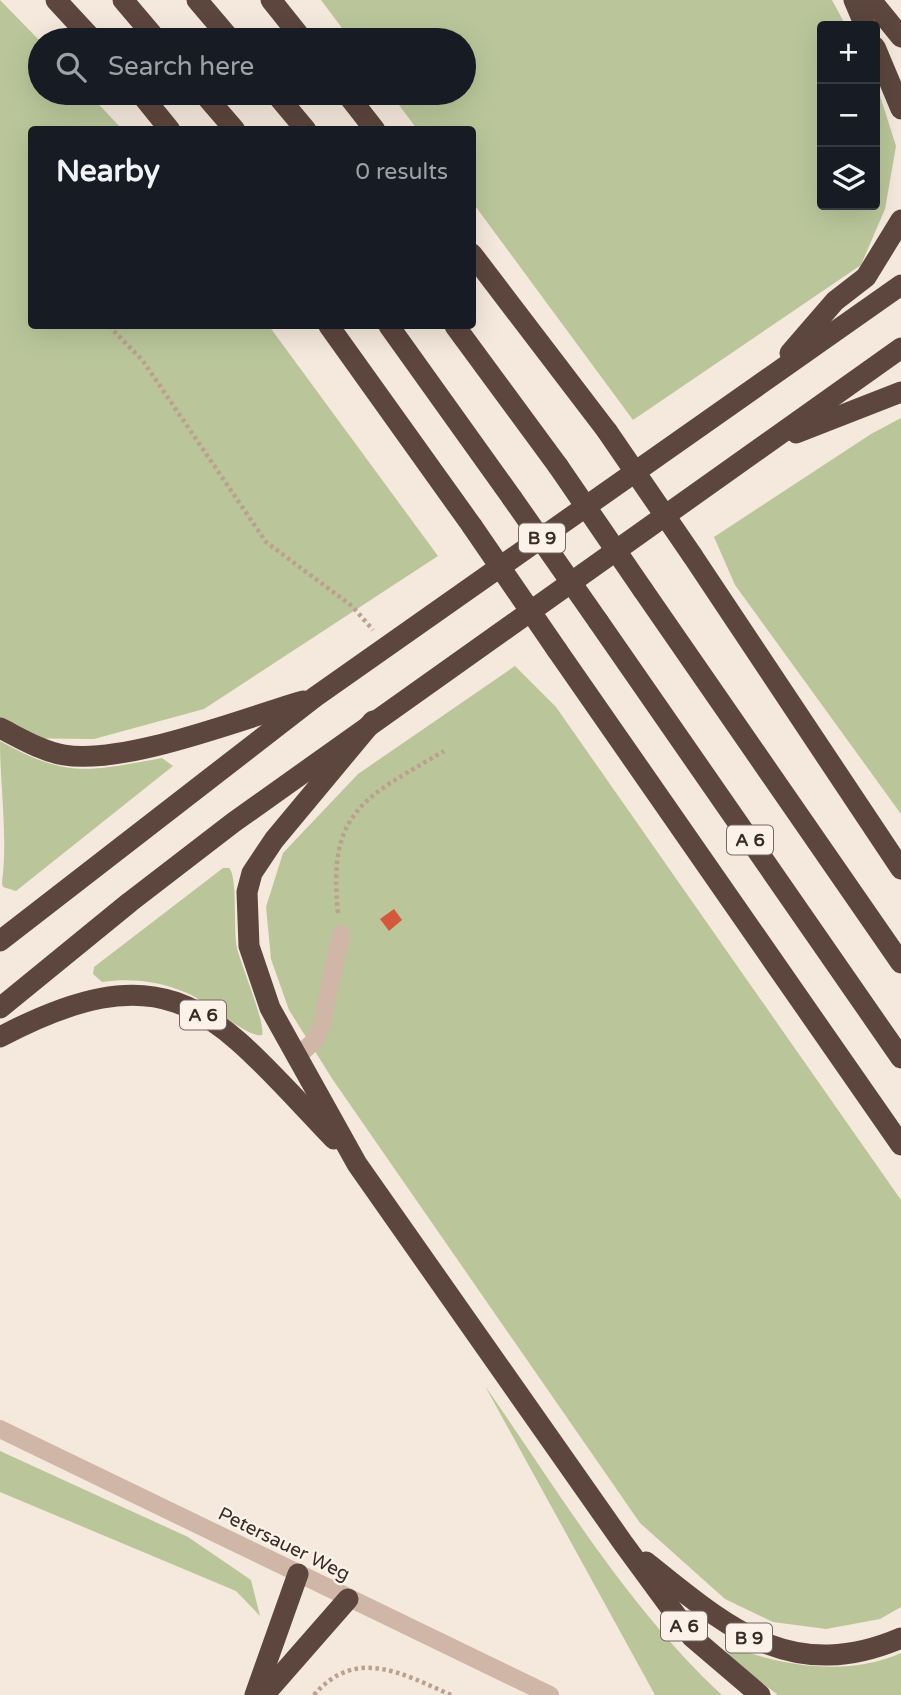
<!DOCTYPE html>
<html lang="en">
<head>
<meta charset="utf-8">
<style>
	body { margin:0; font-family:"Varela Round",sans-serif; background:#242831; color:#f1f3f6 }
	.controls { position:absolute; right:21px; top:21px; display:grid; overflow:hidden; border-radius:7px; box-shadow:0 7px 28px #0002 }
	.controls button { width:63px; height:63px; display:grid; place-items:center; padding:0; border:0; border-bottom:2px solid #363941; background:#171b24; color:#f1f3f6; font:35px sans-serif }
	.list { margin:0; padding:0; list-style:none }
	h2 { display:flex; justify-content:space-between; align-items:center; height:91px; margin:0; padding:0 28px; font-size:30px }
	h2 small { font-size:23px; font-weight:400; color:#9ea1a6 }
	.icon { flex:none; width:38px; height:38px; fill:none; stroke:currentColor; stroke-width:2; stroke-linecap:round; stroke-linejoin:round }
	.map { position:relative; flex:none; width:901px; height:1695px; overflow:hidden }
	.search { position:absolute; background:#171b24; box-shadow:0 7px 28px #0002; left:28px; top:28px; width:448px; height:77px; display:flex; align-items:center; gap:18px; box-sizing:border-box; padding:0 24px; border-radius:38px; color:#9ea1a6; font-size:26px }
	.panel { position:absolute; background:#171b24; box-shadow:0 7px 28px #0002; left:28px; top:126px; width:448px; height:203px; border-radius:7px }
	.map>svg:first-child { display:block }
	.green { fill:#bac69a }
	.building { fill:#d4583b }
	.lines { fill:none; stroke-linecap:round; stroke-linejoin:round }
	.path { stroke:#bba090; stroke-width:4.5; stroke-dasharray:3.5 3.5; stroke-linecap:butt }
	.minor { stroke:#cfb6a6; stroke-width:18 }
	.highway { stroke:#5c463e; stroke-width:21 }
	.highway-bridge { stroke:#5c463e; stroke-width:21 }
	.labels { text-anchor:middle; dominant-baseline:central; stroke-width:5; stroke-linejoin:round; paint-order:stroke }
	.shield { fill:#fcf2e9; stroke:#746862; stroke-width:2 }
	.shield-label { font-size:18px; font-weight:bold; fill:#3a2d28 }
	.street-label { font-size:19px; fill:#3a2d28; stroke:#fcf2e9 }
</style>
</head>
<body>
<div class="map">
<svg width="901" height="1695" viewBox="0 0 901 1695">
	<rect width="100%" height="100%" fill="#f5e8dc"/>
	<!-- green -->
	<g class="green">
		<path d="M0,0L40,41V93H88L122,129L32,130V326H269L438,556L204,709L94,739L0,738Z"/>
		<path d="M321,0H832L846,26H822V205H875V80L896,146L885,209L861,265L633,420L473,203L472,130L417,129L390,93H464V40H351Z"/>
		<path d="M901,418V814L735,585L714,537L871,434Z"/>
		<path d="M515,666L556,707L901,1200V1607L880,1619L826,1629L773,1622L725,1599L640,1523L333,1080L289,1010L271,959L266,907L283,853L358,774Z"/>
		<path d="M0,741C68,779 89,771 162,758L173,766L16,891L3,887L2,883C8,835 0,789 0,741Z"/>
		<path d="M223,868H229C238,876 233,931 237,948C241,965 266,1024 262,1035C247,1038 205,1000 187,993C158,981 132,978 102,982L93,974L94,967Z"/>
		<path d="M485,1386C559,1492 627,1607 722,1695H655Z"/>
		<path d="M0,1451L188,1537L251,1580L260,1616L236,1591L0,1492Z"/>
		<path d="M737,1649C789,1667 849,1676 901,1653V1695H778L726,1655Z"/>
	</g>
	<!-- building -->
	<path class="building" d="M394,909L402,920L389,931L380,919Z"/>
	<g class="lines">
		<!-- path -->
		<g class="path">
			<path d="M109,326L143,361L266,542L352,606L373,630"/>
			<path d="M338,913C327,810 365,798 444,751"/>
			<path d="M314,1695C356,1646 403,1674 451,1695"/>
		</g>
		<!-- minor -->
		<g class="minor">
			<path d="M296,1058L314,1041L321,1027L341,934"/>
			<path d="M0,1429L550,1695"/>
		</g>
		<!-- highway -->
		<g class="highway">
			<path d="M56,0L93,40"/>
			<path d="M123,0L157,40"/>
			<path d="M197,0L231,40"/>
			<path d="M271,0L303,40"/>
			<path d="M854,0L865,26"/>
			<path d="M871,0L901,37"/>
			<path d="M875,47L901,109"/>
			<path d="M140,93L170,130"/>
			<path d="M203,93L235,130"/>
			<path d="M275,93L306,130"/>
			<path d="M346,93L375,130"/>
			<path d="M472,254L607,431"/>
			<path d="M329,326L472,526"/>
			<path d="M389,326L512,498"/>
			<path d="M455,326L558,466"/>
			<path d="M790,353L835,301L866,277L901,220"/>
			<path d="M796,433L901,392"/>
			<path d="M692,555L901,869"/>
			<path d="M643,590L901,963"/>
			<path d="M598,621L901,1058"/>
			<path d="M557,650L901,1145"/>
			<path d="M373,721L274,840L252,873L247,892L249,946L270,1008L357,1164L623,1543L692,1637L760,1695"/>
			<path d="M0,728C20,738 41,751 64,755C125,765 241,719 303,701"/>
			<path d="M0,941L315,697L901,285"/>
			<path d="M0,1008L130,902L234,822L901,348"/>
			<path d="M0,1037C175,945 216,1016 334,1139"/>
			<path d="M646,1562C727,1627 791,1685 901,1638"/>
			<path d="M255,1695L298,1574"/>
			<path d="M264,1695L348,1599"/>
		</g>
		<!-- highway-bridge -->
		<g class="highway-bridge">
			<path d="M607,431L692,555"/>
			<path d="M558,466L643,590"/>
			<path d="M512,498L598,621"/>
			<path d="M472,526L557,650"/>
		</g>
	</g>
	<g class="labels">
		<!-- shield labels -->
		<g class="shield">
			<rect x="519" y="523.5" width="46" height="29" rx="5"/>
			<rect x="727" y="825.5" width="46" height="29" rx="5"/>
			<rect x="180" y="1000.5" width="46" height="29" rx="5"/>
			<rect x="661" y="1611.5" width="46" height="29" rx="5"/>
			<rect x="726" y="1623.5" width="46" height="29" rx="5"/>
		</g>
		<g class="shield-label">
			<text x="542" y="538">B 9</text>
			<text x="750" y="840">A 6</text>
			<text x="203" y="1015">A 6</text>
			<text x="684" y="1626">A 6</text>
			<text x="749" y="1638">B 9</text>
		</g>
		<!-- street labels -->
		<g class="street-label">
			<text transform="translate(284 1544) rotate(26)">Petersauer Weg</text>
		</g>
	</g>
</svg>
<div class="controls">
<button>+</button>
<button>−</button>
<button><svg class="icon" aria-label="layers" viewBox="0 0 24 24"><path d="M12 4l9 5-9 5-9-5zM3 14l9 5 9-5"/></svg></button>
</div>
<div class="search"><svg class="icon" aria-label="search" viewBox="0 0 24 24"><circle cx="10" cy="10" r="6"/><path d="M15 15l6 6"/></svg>Search here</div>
<section class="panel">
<h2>Nearby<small>0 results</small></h2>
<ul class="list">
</ul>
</section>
</div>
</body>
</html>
